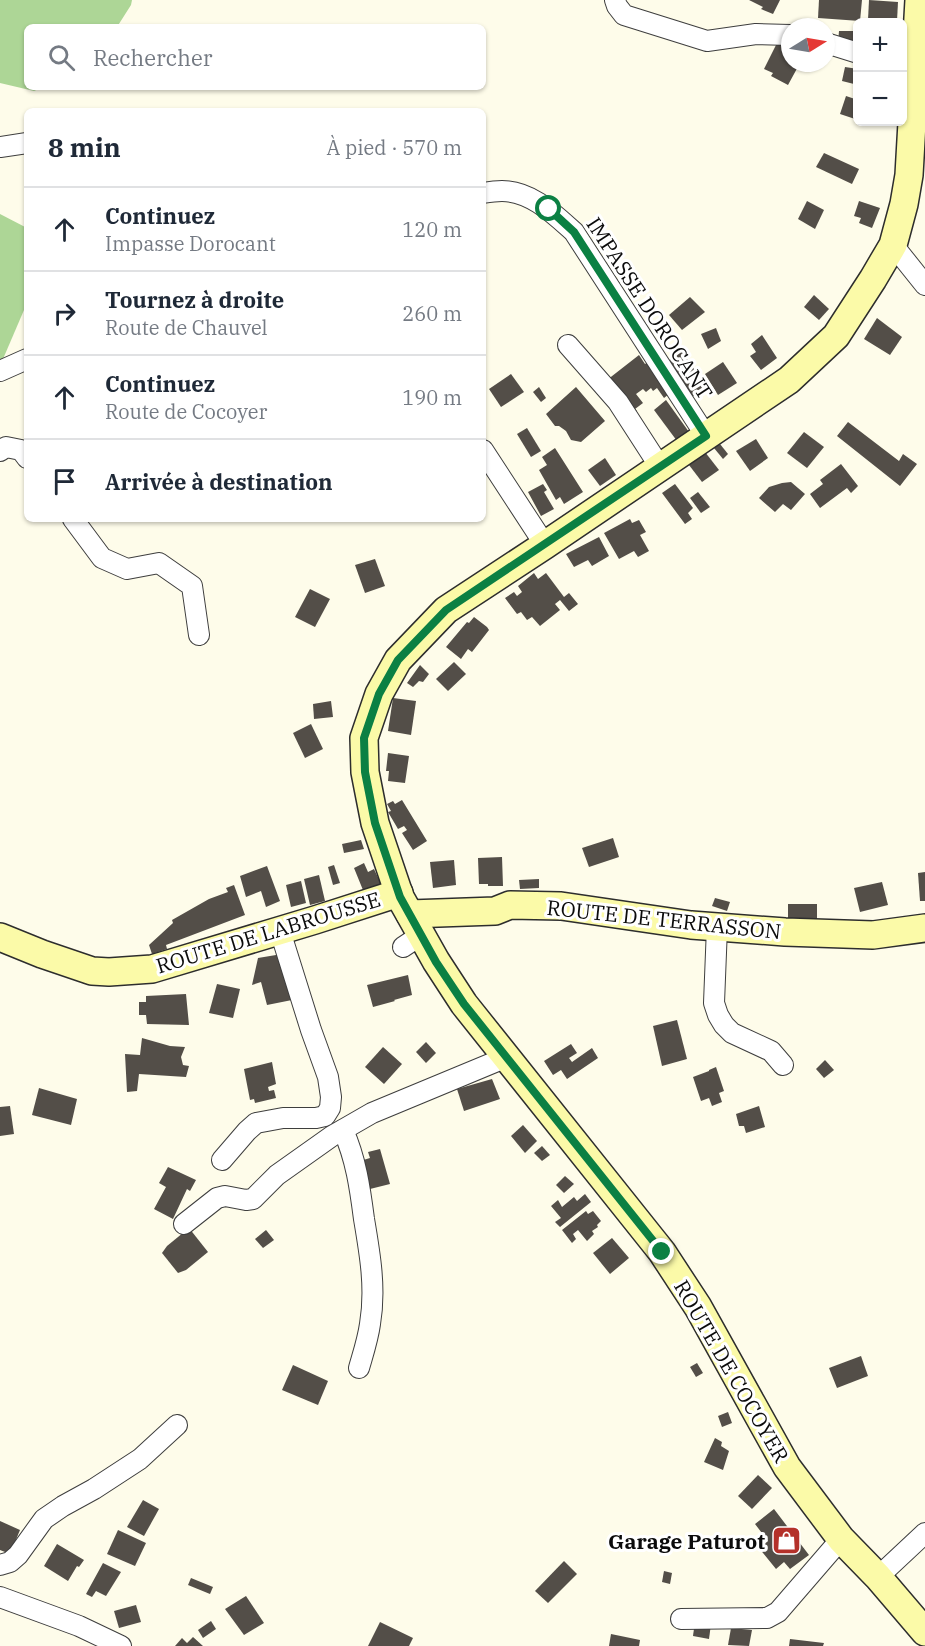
<!DOCTYPE html>
<html lang="fr">
<head>
<meta charset="utf-8">
<style>
	body { margin:0; font-family:"IBM Plex Serif",serif; background:#f6f6f7; color:#1f2937 }
	.controls { position:absolute; right:18px; top:18px; display:grid; overflow:hidden; border-radius:9px; box-shadow:0 2px 4px #0004 }
	.controls button { width:54px; height:54px; display:grid; place-items:center; padding:0; border:0; border-bottom:2px solid #e0e1e3; background:#fff; color:#1f2937; font:30px sans-serif }
	.compass { position:absolute; left:781px; top:18px; width:54px; height:54px; border-radius:50%; background:#fff; box-shadow:0 2px 4px #0004; rotate:79deg }
	.stop { position:absolute; width:18px; height:18px; margin:-14px; border:4px solid #0b8043; border-radius:50%; background:#fff }
	.stop.end { background:#0b8043; border-color:#fff; box-shadow:0 2px 6px #0008 }
	.list { margin:0; padding:0; list-style:none }
	h2 { display:flex; justify-content:space-between; align-items:center; height:78px; margin:0; padding:0 24px; font-size:26px }
	h2 small { font-size:20px; font-weight:400; color:#747a83 }
	.list li { display:grid; grid-template-columns:39px 1fr auto; gap:18px; align-items:center; box-sizing:border-box; height:84px; padding:0 24px; border-top:2px solid #e0e1e3 }
	.list b { display:block; font-size:22px; white-space:nowrap }
	.list p { margin:0; font-size:20px; white-space:nowrap; color:#747a83 }
	.list em { font-size:20px; font-style:normal; color:#747a83 }
	.icon { flex:none; width:33px; height:33px; fill:none; stroke:currentColor; stroke-width:2; stroke-linecap:round; stroke-linejoin:round }
	.map { position:relative; flex:none; width:925px; height:1646px; overflow:hidden }
	.search { position:absolute; background:#fff; box-shadow:0 2px 4px #0004; left:24px; top:24px; width:462px; height:66px; display:flex; align-items:center; gap:15px; box-sizing:border-box; padding:0 21px; border-radius:9px; color:#747a83; font-size:22px }
	.panel { position:absolute; background:#fff; box-shadow:0 2px 4px #0004; left:24px; top:108px; width:462px; height:414px; border-radius:9px }
	.map>svg:first-child { display:block }
	.forest { fill:#add696 }
	.building { fill:#534e48 }
	.lines { fill:none; stroke-linecap:round; stroke-linejoin:round }
	.street-casing { stroke:#3e3e3e; stroke-width:22 }
	.secondary-casing { stroke:#2d2d2d; stroke-width:30 }
	.street { stroke:#fff; stroke-width:20 }
	.secondary { stroke:#fbfaa8; stroke-width:27 }
	.route { stroke:#0b8043; stroke-width:8 }
	.labels { text-anchor:middle; dominant-baseline:central; stroke-width:6; stroke-linejoin:round; paint-order:stroke }
	.street-label { font-size:21px; fill:#0b0b0b; stroke:#fff }
	.poi-label { font-size:21px; font-weight:bold; fill:#0b0b0b; stroke:#fff; text-anchor:end }
</style>
</head>
<body>
<div class="map">
<svg width="925" height="1646" viewBox="0 0 925 1646">
	<rect width="100%" height="100%" fill="#fefcea"/>
	<!-- forest -->
	<g class="forest">
		<path d="M0,0H132L131,5L117,27H27V87H43L34,91L0,83Z"/>
		<path d="M0,214L27,228V303L0,366Z"/>
	</g>
	<!-- building -->
	<g class="building">
		<path d="M749,0H780L773,14L761,9L763,7Z"/>
		<path d="M819,0H862L860,21L818,18Z"/>
		<path d="M869,0L898,2L897,21L868,20Z"/>
		<path d="M839,31H858V47L838,43Z"/>
		<path d="M778,41L784,45L783,46L790,50V63H800L788,85L771,76L773,73L764,69Z"/>
		<path d="M845,67L858,69V85L842,81Z"/>
		<path d="M846,96L858,100V120L840,114Z"/>
		<path d="M824,153L859,169L852,184L816,167Z"/>
		<path d="M807,201L824,210L815,229L798,219Z"/>
		<path d="M859,201L880,208L872,228L859,223L861,218L854,216Z"/>
		<path d="M814,295L829,309L819,320L804,307Z"/>
		<path d="M690,297L705,312L682,330L669,315Z"/>
		<path d="M877,318L902,337L890,355L864,339Z"/>
		<path d="M716,328L721,341L708,349L701,334Z"/>
		<path d="M762,335L777,358L761,370L750,356L756,352L751,344Z"/>
		<path d="M682,351L707,388L692,397L665,363Z"/>
		<path d="M639,355L645,364L651,360L674,390L664,398L657,388L653,391L651,388L646,392L643,389L636,394L643,403L635,409L637,411L630,417L607,380Z"/>
		<path d="M723,362L737,383L718,395L705,374Z"/>
		<path d="M511,374L524,392L501,407L489,389Z"/>
		<path d="M539,387L546,398L541,402L533,392Z"/>
		<path d="M576,387L605,421L581,442L571,440L566,431L559,426H555L546,414Z"/>
		<path d="M666,400L689,432L677,441L654,410Z"/>
		<path d="M848,422L899,461L903,454L917,464L900,486L837,436Z"/>
		<path d="M527,428L541,451L531,457L517,434Z"/>
		<path d="M804,432L824,447L807,468L787,453Z"/>
		<path d="M756,439L768,458L750,471L736,451Z"/>
		<path d="M720,444L728,454L723,459L714,448Z"/>
		<path d="M555,448L583,492L564,504L560,497L556,500L539,470L547,465L542,457Z"/>
		<path d="M705,452L719,470L702,482L689,465Z"/>
		<path d="M605,458L616,475L600,486L588,470Z"/>
		<path d="M841,464L858,486L851,493L847,488L820,508L810,494L823,484L820,480Z"/>
		<path d="M791,482L805,494L791,510L783,504L775,512L759,498L769,487L782,483Z"/>
		<path d="M543,484L547,490L544,492L554,509L541,516L528,492Z"/>
		<path d="M675,484L693,508L688,513L692,519L685,524L662,493Z"/>
		<path d="M698,492L710,507L701,513L690,498Z"/>
		<path d="M630,519L632,523L639,520L646,532L640,535L649,551L638,557L634,551L619,559L604,533Z"/>
		<path d="M599,537L609,556L592,566L588,560L574,567L566,554Z"/>
		<path d="M375,559L385,586L365,593L355,565Z"/>
		<path d="M534,573L538,579L546,573L564,597L569,593L578,604L569,611L560,600L555,604L560,610L540,626L532,617L527,620L521,612L517,614L505,598L514,592L517,596L522,592L518,586Z"/>
		<path d="M310,589L330,599L315,627L295,617Z"/>
		<path d="M474,617L487,627L489,630L472,652L468,649L461,659L446,647L467,622L469,623Z"/>
		<path d="M454,662L466,674L448,691L436,679Z"/>
		<path d="M420,665L429,674L423,682L419,681L413,687L407,683Z"/>
		<path d="M393,698L416,701L411,735L388,731Z"/>
		<path d="M331,701L333,717L314,719L313,704Z"/>
		<path d="M311,724L323,749L305,758L293,733Z"/>
		<path d="M388,753L409,756L405,783L388,781L389,771H386Z"/>
		<path d="M402,800L427,841L413,850L402,833L407,830L404,826L398,829L388,812L391,811L387,804L393,801L395,804Z"/>
		<path d="M613,838L619,857L589,867L582,848Z"/>
		<path d="M361,840L364,849L344,853L342,844Z"/>
		<path d="M502,857L503,886H488V884H479L478,858Z"/>
		<path d="M454,860L456,885L433,888L430,862Z"/>
		<path d="M364,863L368,872L374,869L382,886L365,895L354,868Z"/>
		<path d="M334,865L340,883L333,885L328,867Z"/>
		<path d="M267,866L280,901L266,907L261,891L246,897L240,876Z"/>
		<path d="M925,872V901H920L918,873Z"/>
		<path d="M319,875L325,901L310,905L304,879Z"/>
		<path d="M539,879V888L520,889L519,880Z"/>
		<path d="M301,881L306,903L291,907L286,885Z"/>
		<path d="M882,882L888,905L860,912L854,888Z"/>
		<path d="M234,885L245,915L166,945L167,949L152,954L149,945L173,923L172,920L209,899L228,892L226,888Z"/>
		<path d="M715,898L730,902L727,911L712,906Z"/>
		<path d="M788,904H817V922L788,923Z"/>
		<path d="M282,954L292,1000L267,1005L261,982L252,985L258,958Z"/>
		<path d="M408,975L412,995L394,1000L395,1001L373,1007L367,985Z"/>
		<path d="M217,984L240,989L233,1018L209,1013Z"/>
		<path d="M186,994L189,1025L147,1024L146,1015H139V1002H146V996Z"/>
		<path d="M677,1020L687,1059L662,1066L653,1026Z"/>
		<path d="M142,1038L170,1046L185,1047L181,1057L183,1065L189,1066L186,1077L139,1074L137,1091L127,1092L125,1054L140,1055Z"/>
		<path d="M426,1042L436,1053L426,1063L416,1052Z"/>
		<path d="M571,1044L577,1053L569,1058L572,1062L592,1048L598,1058L567,1079L561,1070L553,1075L544,1061Z"/>
		<path d="M383,1047L402,1064L384,1084L365,1067Z"/>
		<path d="M825,1060L834,1070L824,1078L816,1069Z"/>
		<path d="M272,1062L276,1084L268,1087L269,1091L274,1090L276,1098L255,1103L254,1099L250,1100L244,1069Z"/>
		<path d="M716,1067L724,1091L719,1093L722,1102L712,1106L709,1098L701,1101L693,1077L709,1071V1070Z"/>
		<path d="M492,1079L500,1099L464,1111L457,1089Z"/>
		<path d="M39,1088L77,1099L71,1125L32,1115Z"/>
		<path d="M10,1106L14,1134L0,1136V1107Z"/>
		<path d="M759,1106L765,1127L746,1133L744,1126H739L736,1114Z"/>
		<path d="M523,1125L537,1141L525,1153L511,1136Z"/>
		<path d="M542,1146L550,1155L542,1161L534,1153Z"/>
		<path d="M380,1149L390,1184L370,1189L360,1161L370,1158L368,1152Z"/>
		<path d="M168,1167L196,1180L190,1191L187,1189L173,1219L154,1209L166,1187L159,1183Z"/>
		<path d="M565,1176L574,1184L564,1193L556,1185Z"/>
		<path d="M585,1194L591,1202L560,1227L555,1222L561,1218L551,1206L558,1200L562,1207L574,1197L577,1201Z"/>
		<path d="M586,1211L588,1214L593,1211L601,1221L597,1225L598,1227L592,1231L594,1234L587,1241L578,1230L573,1234L576,1239L572,1243L562,1230Z"/>
		<path d="M189,1228L208,1252L186,1270L178,1273L162,1253L167,1246Z"/>
		<path d="M266,1230L274,1240L263,1248L255,1239Z"/>
		<path d="M612,1238L629,1258L610,1274L593,1253Z"/>
		<path d="M861,1356L868,1376L837,1388L829,1368Z"/>
		<path d="M697,1363L703,1373L696,1377L690,1367Z"/>
		<path d="M293,1365L328,1381L318,1405L282,1390Z"/>
		<path d="M728,1412L732,1423L722,1427L718,1416Z"/>
		<path d="M715,1438L722,1442L721,1446L729,1451L723,1470L704,1462Z"/>
		<path d="M758,1475L772,1488L752,1509L738,1496Z"/>
		<path d="M143,1500L159,1509L144,1536L127,1527Z"/>
		<path d="M774,1509L809,1555L790,1569L784,1562L776,1569L759,1548L768,1541L755,1524Z"/>
		<path d="M0,1521L20,1530L10,1554L0,1550Z"/>
		<path d="M118,1530L146,1543L135,1566L107,1554Z"/>
		<path d="M57,1544L84,1560L79,1567L77,1566L68,1581L44,1566Z"/>
		<path d="M564,1561L577,1574L548,1603L535,1591Z"/>
		<path d="M103,1563L121,1572L106,1596L96,1591L92,1597L86,1594Z"/>
		<path d="M664,1571L672,1573L670,1584L662,1582Z"/>
		<path d="M191,1578L213,1587L210,1594L188,1585Z"/>
		<path d="M246,1596L264,1623L244,1635L225,1609Z"/>
		<path d="M136,1605L141,1622L119,1628L114,1611Z"/>
		<path d="M211,1621L216,1629L203,1638L198,1630Z"/>
		<path d="M695,1621L711,1624L709,1639L693,1636Z"/>
		<path d="M380,1622L413,1638L409,1646H368Z"/>
		<path d="M731,1628L752,1630L749,1646L728,1645Z"/>
		<path d="M611,1634L640,1640L639,1646H609Z"/>
		<path d="M193,1637L203,1646H175L182,1638L187,1643Z"/>
		<path d="M790,1639L824,1643L823,1646H789Z"/>
	</g>
	<g class="lines">
		<defs>
			<g id="street">
				<path d="M615,0L617,6L624,15L707,41L756,34L790,35"/>
				<path d="M826,43L858,53"/>
				<path d="M0,147L27,143"/>
				<path d="M483,193C489,192 496,191 502,191C531,191 554,214 574,232L706,436"/>
				<path d="M893,245L925,285"/>
				<path d="M568,345L618,402L660,467"/>
				<path d="M0,371L27,359"/>
				<path d="M483,450L545,545"/>
				<path d="M0,451L6,447L21,450L27,458"/>
				<path d="M73,519L102,558L127,569L159,563L192,586L199,635"/>
				<path d="M717,927L714,1003L718,1015L724,1025L732,1033L771,1051L783,1065"/>
				<path d="M403,947L421,935"/>
				<path d="M343,1130C356,1159 360,1188 364,1219C370,1254 376,1289 370,1324C368,1339 363,1354 359,1368"/>
				<path d="M222,1160L247,1131L256,1123L283,1118H316L325,1116L330,1108L331,1097L328,1077L311,1030L280,931"/>
				<path d="M184,1224L217,1198L225,1196L246,1200L253,1199L277,1175L332,1136L372,1113L507,1057"/>
				<path d="M0,1565L10,1562L18,1555L44,1519L63,1506L94,1489L140,1459L177,1425"/>
				<path d="M878,1577L925,1533"/>
				<path d="M0,1597L79,1626L121,1646"/>
				<path d="M681,1619L767,1618L778,1612L841,1539"/>
			</g>
			<g id="secondary">
				<path d="M919,0L909,175L904,204L893,245L873,279L836,336L789,380L545,545L446,610L398,660L379,694L364,738L365,772L375,823L400,897L436,961L464,1004L662,1252L698,1307L787,1467L841,1539L878,1577L925,1632"/>
				<path d="M410,914L495,911L510,905L561,906L691,925L785,932L873,935L925,928"/>
				<path d="M0,937L42,954L92,971L109,972L152,969L315,920L399,893"/>
			</g>
		</defs>
		<!-- street casing -->
		<use href="#street" class="street-casing"/>
		<!-- secondary casing -->
		<use href="#secondary" class="secondary-casing"/>
		<!-- street -->
		<use href="#street" class="street"/>
		<!-- secondary -->
		<use href="#secondary" class="secondary"/>
	</g>
	<g class="lines">
		<!-- route -->
		<path class="route" d="M549,209L574,232L706,436L446,610L398,660L379,694L364,738L365,772L375,823L400,897L436,962L464,1004L662,1252"/>
	</g>
	<!-- icons -->
	<defs>
		<symbol id="shop-square" viewBox="-11 -11 22 22"><rect x="-9" y="-9" width="18" height="18" rx="4" fill="#b4312a" stroke="#fff"/><path d="M-5-2.5h2.3a2.7 3.5 0 0 1 5.4 0H5L5.5 6h-11ZM-1.5-2.5h3a1.5 2.3 0 0 0-3 0Z" fill="#fff"/></symbol>
	</defs>
	<g fill-rule="evenodd">
		<use href="#shop-square" x="770" y="1524" width="33" height="33"/>
	</g>
	<g class="labels">
		<!-- street labels -->
		<g class="street-label">
			<text transform="translate(650 308) rotate(57)">IMPASSE DOROCANT</text>
			<text transform="translate(664 919) rotate(6)">ROUTE DE TERRASSON</text>
			<text transform="translate(268 932) rotate(-17)">ROUTE DE LABROUSSE</text>
			<text transform="translate(732 1371) rotate(60)">ROUTE DE COCOYER</text>
		</g>
		<!-- poi labels -->
		<g class="poi-label">
			<text x="765" y="1541">Garage Paturot</text>
		</g>
	</g>
</svg>
<div class="controls">
<button>+</button>
<button>−</button>
</div>
<svg class="compass" viewBox="-18 -18 36 36"><path d="M0-13l5 13h-10z" fill="#e53935"/><path d="M0 13l5-13h-10z" fill="#747a83"/></svg>
<div class="stop" style="left:549px;top:209px"></div>
<div class="stop end" style="left:662px;top:1252px"></div>
<div class="search"><svg class="icon" aria-label="search" viewBox="0 0 24 24"><circle cx="10" cy="10" r="6"/><path d="M15 15l6 6"/></svg>Rechercher</div>
<section class="panel">
<h2>8 min<small>À pied · 570 m</small></h2>
<ul class="list">
<li><svg class="icon" aria-label="ahead" viewBox="0 0 24 24"><path d="M12 20V5M6 11l6-6 6 6"/></svg><div><b>Continuez</b><p>Impasse Dorocant</p></div><em>120 m</em></li>
<li><svg class="icon" aria-label="right" viewBox="0 0 24 24"><path d="M7 20v-9h11M14 6l5 5-5 5"/></svg><div><b>Tournez à droite</b><p>Route de Chauvel</p></div><em>260 m</em></li>
<li><svg class="icon" aria-label="ahead" viewBox="0 0 24 24"><path d="M12 20V5M6 11l6-6 6 6"/></svg><div><b>Continuez</b><p>Route de Cocoyer</p></div><em>190 m</em></li>
<li><svg class="icon" aria-label="arrive" viewBox="0 0 24 24"><path d="M6 21V4h12l-3 4 3 4H6"/></svg><div><b>Arrivée à destination</b></div></li>
</ul>
</section>
</div>
</body>
</html>
